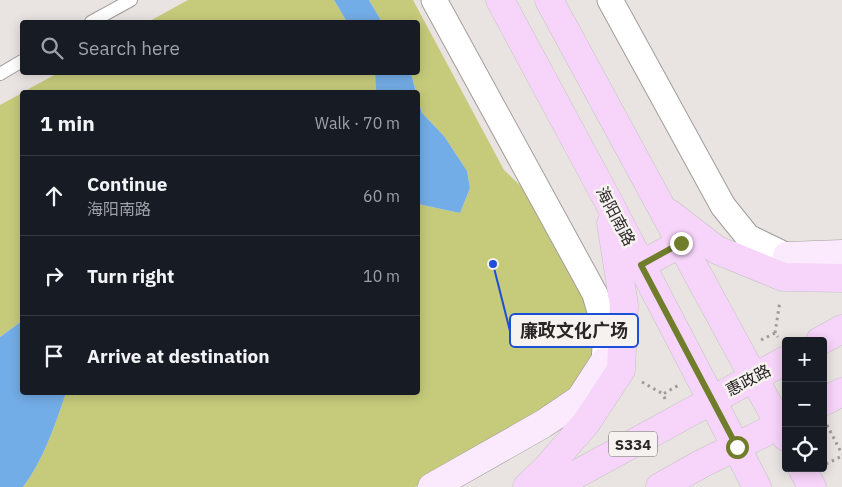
<!DOCTYPE html>
<html lang="en">
<head>
<meta charset="utf-8">
<style>
	body { margin:0; font-family:"IBM Plex Sans","Noto Sans SC",sans-serif; background:#242831; color:#f1f3f6 }
	.controls { position:absolute; right:15px; bottom:15px; display:grid; overflow:hidden; border-radius:5px; box-shadow:0 2px 12px #0003 }
	.controls button { width:45px; height:45px; display:grid; place-items:center; padding:0; border:0; border-bottom:1px solid #363941; background:#171b24; color:#f1f3f6; font:25px sans-serif }
	.stop { position:absolute; width:15px; height:15px; margin:-11px; border:4px solid #707d2a; border-radius:50%; background:#fff }
	.stop.end { background:#707d2a; border-color:#fff; box-shadow:0 1px 5px #0008 }
	.list { margin:0; padding:0; list-style:none }
	h2 { display:flex; justify-content:space-between; align-items:center; height:65px; margin:0; padding:0 20px; font-size:21px }
	h2 small { font-size:16px; font-weight:400; color:#9ea1a6 }
	.list li { display:grid; grid-template-columns:32px 1fr auto; gap:15px; align-items:center; box-sizing:border-box; height:80px; padding:0 20px; border-top:1px solid #363941 }
	.list b { display:block; font-size:19px; white-space:nowrap }
	.list p { margin:0; font-size:16px; white-space:nowrap; color:#9ea1a6 }
	.list em { font-size:16px; font-style:normal; color:#9ea1a6 }
	.icon { flex:none; width:28px; height:28px; fill:none; stroke:currentColor; stroke-width:2; stroke-linecap:round; stroke-linejoin:round }
	.map { position:relative; flex:none; width:842px; height:487px; overflow:hidden }
	.search { position:absolute; background:#171b24; box-shadow:0 2px 12px #0003; left:20px; top:20px; width:400px; height:55px; display:flex; align-items:center; gap:12px; box-sizing:border-box; padding:0 18px; border-radius:5px; color:#9ea1a6; font-size:19px }
	.panel { position:absolute; background:#171b24; box-shadow:0 2px 12px #0003; left:20px; top:90px; width:400px; height:305px; border-radius:5px }
	.map>svg:first-child { display:block }
	.green { fill:#c6cb7b }
	.water { fill:#73ade7 }
	.lines { fill:none; stroke-linecap:round; stroke-linejoin:round }
	.lane-casing { stroke:#a19d9a; stroke-width:14 }
	.street-casing { stroke:#a19d9a; stroke-width:27 }
	.secondary-casing { stroke:#a19d9a; stroke-width:29 }
	.primary-casing { stroke:#c3c2c2; stroke-width:29 }
	.path { stroke:#9f9b99; stroke-width:3; stroke-dasharray:2.5 4; stroke-linecap:butt }
	.lane { stroke:#fff; stroke-width:12 }
	.street { stroke:#fff; stroke-width:25 }
	.secondary { stroke:#fbeafd; stroke-width:28 }
	.primary { stroke:#f7d4fa; stroke-width:28 }
	.route { stroke:#707d2a; stroke-width:6 }
	.labels { text-anchor:middle; dominant-baseline:central; stroke-width:5; stroke-linejoin:round; paint-order:stroke }
	.shield { fill:#f6f2ef; stroke:#666362; stroke-width:1 }
	.shield-label { font-size:15px; font-weight:bold; fill:#282625 }
	.street-label { font-size:16px; fill:#282625; stroke:#f6f2ef }
	.leader { fill:none; stroke:#1d4ed8; stroke-width:2 }
	.callout-dot { fill:#1d4ed8; stroke:#f6f2ef; stroke-width:2 }
	.callout { fill:#f6f2ef; stroke:#1d4ed8; stroke-width:2 }
	.callout-label { font-size:18px; text-anchor:middle; font-weight:bold; fill:#282625 }
</style>
</head>
<body>
<div class="map">
<svg width="842" height="487" viewBox="0 0 842 487">
	<rect width="100%" height="100%" fill="#e9e4e2"/>
	<!-- green -->
	<g class="green">
		<path d="M188,0H334L347,22H148Z"/>
		<path d="M369,0H413L504,170L529,194L598,314L601,349L558,406L415,487H23C44,459 55,425 66,393L418,392V204L460,213L470,188L467,171L444,136L422,113L411,73L418,72V22H382Z"/>
		<path d="M375,73L376,92H23L58,73Z"/>
		<path d="M22,93V321L0,337V105Z"/>
	</g>
	<!-- water -->
	<g class="water">
		<path d="M334,0H369L382,22H347Z"/>
		<path d="M375,73H411L416,92H376Z"/>
		<path d="M418,99L422,113L444,136L467,171L470,188L460,213L418,204Z"/>
		<path d="M22,321V392L66,393C55,425 44,459 23,487H0V337Z"/>
	</g>
	<g class="lines">
		<defs>
			<g id="lane">
				<path d="M91,22L131,0"/>
				<path d="M0,74L22,61"/>
			</g>
			<g id="street">
				<path d="M434,0L595,294L606,333L604,362"/>
				<path d="M610,0L723,206L748,237L787,256"/>
			</g>
			<g id="secondary">
				<path d="M787,256L842,254"/>
				<path d="M432,487L543,424L580,399L604,362"/>
			</g>
			<g id="primary">
				<path d="M500,0L607,199L757,487"/>
				<path d="M549,0L786,437"/>
				<path d="M669,213L717,250L783,277L842,278"/>
				<path d="M641,265L681,243"/>
				<path d="M820,341L842,329"/>
				<path d="M823,402L842,392"/>
				<path d="M802,468L812,487"/>
				<path d="M527,487L546,469L586,423L621,370L624,305L611,223"/>
				<path d="M553,487L786,360"/>
				<path d="M660,487L701,464L786,422"/>
			</g>
		</defs>
		<!-- lane casing -->
		<use href="#lane" class="lane-casing"/>
		<!-- street casing -->
		<use href="#street" class="street-casing"/>
		<!-- secondary casing -->
		<use href="#secondary" class="secondary-casing"/>
		<!-- primary casing -->
		<use href="#primary" class="primary-casing"/>
		<!-- path -->
		<g class="path">
			<path d="M775,333L780,301"/>
			<path d="M761,340L775,333L778,337"/>
			<path d="M642,382L663,394"/>
			<path d="M665,399L663,394L679,385"/>
			<path d="M827,425L842,454"/>
			<path d="M826,464L842,456"/>
		</g>
		<!-- lane -->
		<use href="#lane" class="lane"/>
		<!-- street -->
		<use href="#street" class="street"/>
		<!-- secondary -->
		<use href="#secondary" class="secondary"/>
		<!-- primary -->
		<use href="#primary" class="primary"/>
	</g>
	<g class="lines">
		<!-- route -->
		<path class="route" d="M681,243L641,265L737,447"/>
	</g>
	<g class="labels">
		<!-- shield labels -->
		<rect class="shield" x="609" y="431.5" width="48" height="25" rx="4"/>
		<g class="shield-label">
			<text x="633" y="444">S334</text>
		</g>
		<!-- street labels -->
		<g class="street-label">
			<text transform="translate(616 216) rotate(62)">海阳南路</text>
			<text transform="translate(748 380) rotate(-28)">惠政路</text>
		</g>
	</g>
	<!-- callouts -->
	<path class="leader" d="M493 264L510 331"/>
	<circle class="callout-dot" cx="493" cy="264" r="5"/>
	<rect class="callout" x="510" y="314" width="128" height="33" rx="5"/>
	<g class="callout-label">
		<text x="574" y="337">廉政文化广场</text>
	</g>
</svg>
<div class="controls">
<button>+</button>
<button>−</button>
<button><svg class="icon" aria-label="locate" viewBox="0 0 24 24"><circle cx="12" cy="12" r="6"/><path d="M12 2v4M12 18v4M2 12h4M18 12h4"/></svg></button>
</div>
<div class="stop" style="left:737px;top:447px"></div>
<div class="stop end" style="left:681px;top:243px"></div>
<div class="search"><svg class="icon" aria-label="search" viewBox="0 0 24 24"><circle cx="10" cy="10" r="6"/><path d="M15 15l6 6"/></svg>Search here</div>
<section class="panel">
<h2>1 min<small>Walk · 70 m</small></h2>
<ul class="list">
<li><svg class="icon" aria-label="ahead" viewBox="0 0 24 24"><path d="M12 20V5M6 11l6-6 6 6"/></svg><div><b>Continue</b><p>海阳南路</p></div><em>60 m</em></li>
<li><svg class="icon" aria-label="right" viewBox="0 0 24 24"><path d="M7 20v-9h11M14 6l5 5-5 5"/></svg><div><b>Turn right</b></div><em>10 m</em></li>
<li><svg class="icon" aria-label="arrive" viewBox="0 0 24 24"><path d="M6 21V4h12l-3 4 3 4H6"/></svg><div><b>Arrive at destination</b></div></li>
</ul>
</section>
</div>
</body>
</html>
